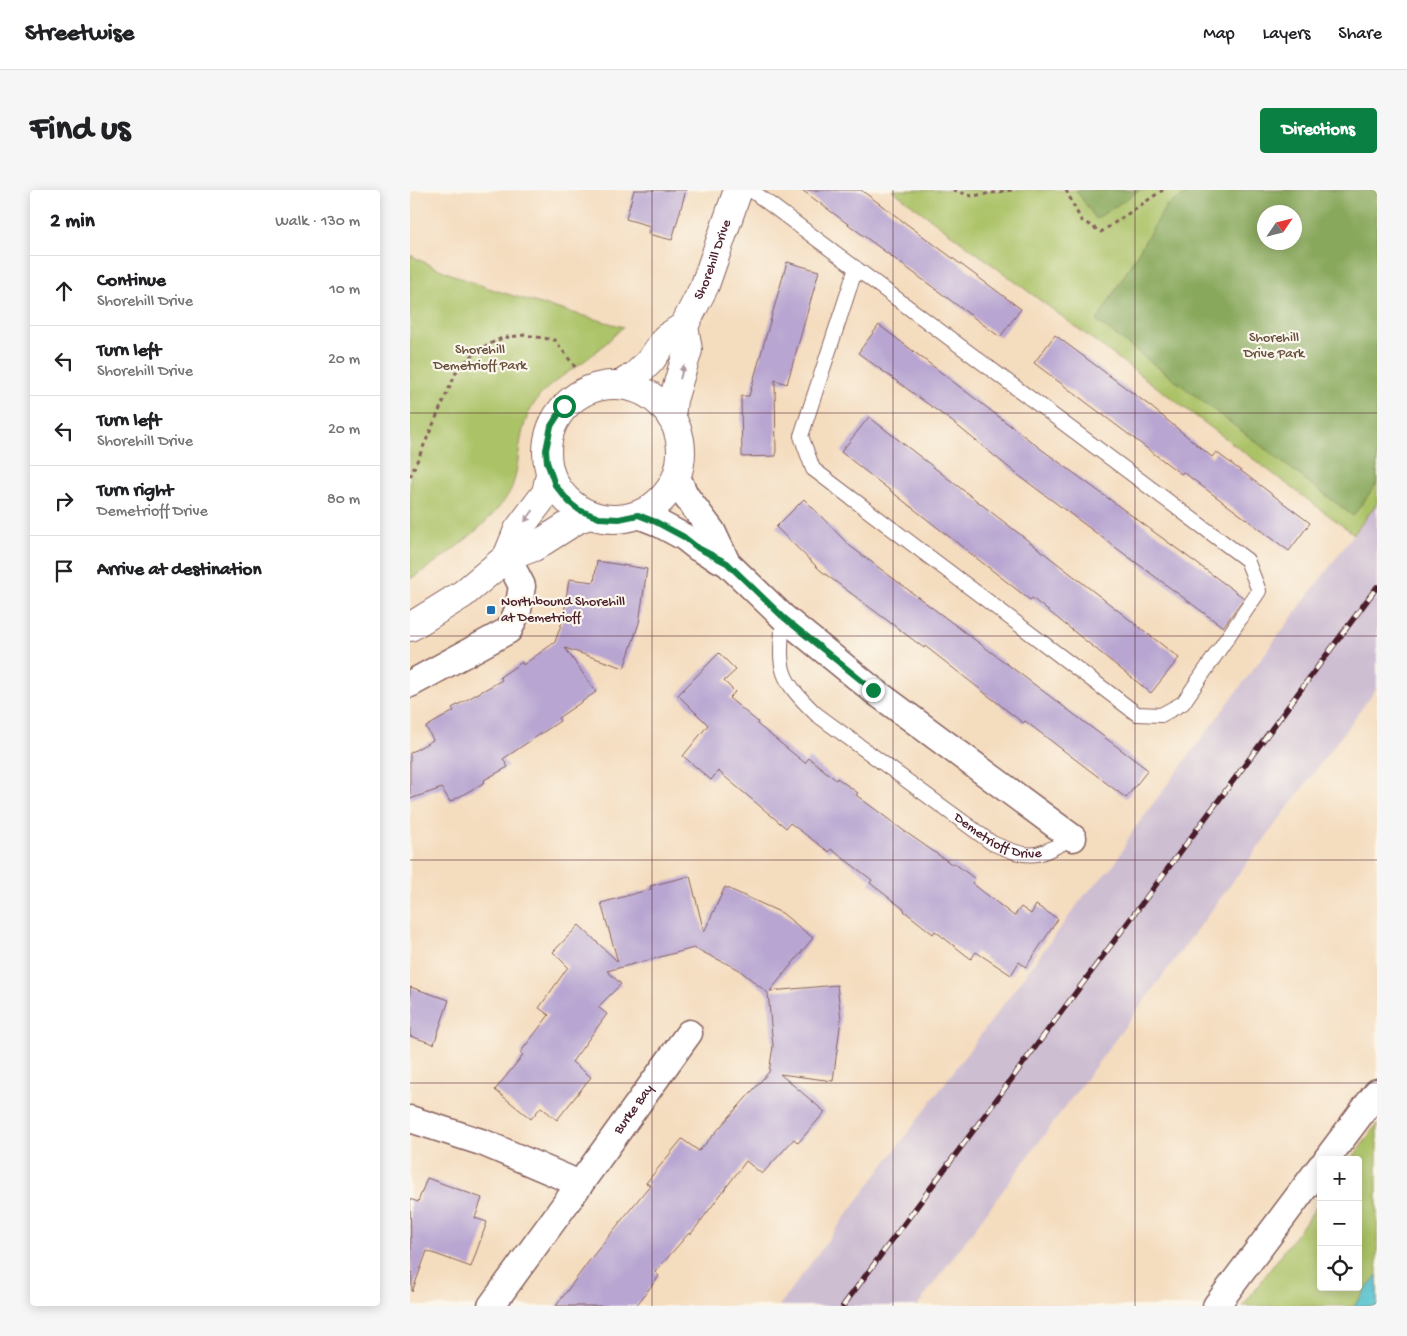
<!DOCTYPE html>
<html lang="en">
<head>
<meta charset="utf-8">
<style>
	body { margin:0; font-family:"Gochi Hand",sans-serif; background:#f6f6f6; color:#202124 }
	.controls { position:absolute; right:15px; bottom:15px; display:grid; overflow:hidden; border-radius:5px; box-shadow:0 2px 12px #0003 }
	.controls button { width:45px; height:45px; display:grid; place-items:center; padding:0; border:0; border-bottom:1px solid #e0e0e0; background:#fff; color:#202124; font:25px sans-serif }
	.compass { position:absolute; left:847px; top:15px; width:45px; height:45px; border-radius:50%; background:#fff; box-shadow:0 2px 12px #0003; rotate:55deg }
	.stop { position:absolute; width:15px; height:15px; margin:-11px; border:4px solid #0b8043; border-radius:50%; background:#fff }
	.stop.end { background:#0b8043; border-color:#fff; box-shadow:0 1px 5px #0008 }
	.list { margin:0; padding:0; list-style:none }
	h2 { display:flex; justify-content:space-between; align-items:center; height:65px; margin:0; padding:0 20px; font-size:21px }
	h2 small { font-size:16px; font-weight:400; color:#757577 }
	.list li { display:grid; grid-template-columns:32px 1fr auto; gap:15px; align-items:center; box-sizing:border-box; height:70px; padding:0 20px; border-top:1px solid #e0e0e0 }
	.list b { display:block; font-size:19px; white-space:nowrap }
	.list p { margin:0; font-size:16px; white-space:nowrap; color:#757577 }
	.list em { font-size:16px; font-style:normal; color:#757577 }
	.icon { flex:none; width:28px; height:28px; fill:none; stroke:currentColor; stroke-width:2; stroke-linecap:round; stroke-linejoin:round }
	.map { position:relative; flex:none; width:967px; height:1116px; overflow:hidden; border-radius:5px }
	header { display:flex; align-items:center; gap:30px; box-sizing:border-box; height:70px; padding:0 25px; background:#fff; border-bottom:1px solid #e0e0e0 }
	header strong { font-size:24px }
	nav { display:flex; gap:28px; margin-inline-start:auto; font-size:18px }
	.intro { display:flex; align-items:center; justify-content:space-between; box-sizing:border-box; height:120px; padding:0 30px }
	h1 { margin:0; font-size:35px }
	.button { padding:12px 22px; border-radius:5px; background:#0b8043; color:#fff; font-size:18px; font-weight:700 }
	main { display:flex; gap:30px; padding:0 30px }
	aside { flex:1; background:#fff; border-radius:5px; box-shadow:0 2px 12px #0003 }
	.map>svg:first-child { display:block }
	.industrial { fill:#cebed2 }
	.green { fill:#abc266; stroke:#7a7048; fill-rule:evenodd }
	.forest { fill:#88a85b; stroke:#696443; fill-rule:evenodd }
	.water { fill:#57c4cf; stroke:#50727d }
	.building { fill:#b8a5d1 }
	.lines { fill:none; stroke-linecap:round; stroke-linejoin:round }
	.service-casing { stroke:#86615e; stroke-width:16 }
	.minor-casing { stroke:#86615e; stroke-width:29 }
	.tertiary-casing { stroke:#86615e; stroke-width:30 }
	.path { stroke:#86615e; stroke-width:3; stroke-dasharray:4 4; stroke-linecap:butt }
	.service { stroke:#fff; stroke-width:14 }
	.minor { stroke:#fff; stroke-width:26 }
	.tertiary { stroke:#fff; stroke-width:28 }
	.rail-casing { stroke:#4a1f2b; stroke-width:5.5 }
	.rail { stroke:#fbf7ec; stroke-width:4; stroke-dasharray:11; stroke-linecap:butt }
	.oneway { fill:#ae9aa0 }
	.route { stroke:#0b8043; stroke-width:6 }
	.grid { fill:none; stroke:#4a1f2b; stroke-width:1; stroke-opacity:0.55 }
	.poi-dot { fill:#1f6fb2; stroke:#fbf7ec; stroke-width:2 }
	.labels { text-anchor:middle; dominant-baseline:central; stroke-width:4.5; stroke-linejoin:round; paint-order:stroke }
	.street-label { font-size:14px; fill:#4a1f2b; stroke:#fbf7ec }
	.park-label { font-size:14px; fill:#67503d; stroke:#fbf7ec }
	.poi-label { font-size:14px; fill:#4a1f2b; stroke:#fbf7ec; text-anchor:start }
</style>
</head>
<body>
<header>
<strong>Streetwise</strong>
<nav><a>Map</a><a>Layers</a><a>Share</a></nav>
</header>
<div class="intro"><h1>Find us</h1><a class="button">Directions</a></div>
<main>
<aside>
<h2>2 min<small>Walk · 130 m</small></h2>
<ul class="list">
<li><svg class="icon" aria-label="ahead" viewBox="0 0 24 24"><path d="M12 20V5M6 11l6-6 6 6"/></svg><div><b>Continue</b><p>Shorehill Drive</p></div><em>10 m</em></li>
<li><svg class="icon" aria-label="left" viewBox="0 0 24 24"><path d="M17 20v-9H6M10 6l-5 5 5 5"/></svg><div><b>Turn left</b><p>Shorehill Drive</p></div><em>20 m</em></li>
<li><svg class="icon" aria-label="left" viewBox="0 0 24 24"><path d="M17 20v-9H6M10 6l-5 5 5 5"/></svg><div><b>Turn left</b><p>Shorehill Drive</p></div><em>20 m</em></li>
<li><svg class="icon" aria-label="right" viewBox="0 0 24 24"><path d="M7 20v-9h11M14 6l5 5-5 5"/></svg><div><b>Turn right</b><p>Demetrioff Drive</p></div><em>80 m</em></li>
<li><svg class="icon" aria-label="arrive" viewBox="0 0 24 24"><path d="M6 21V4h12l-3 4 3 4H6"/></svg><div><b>Arrive at destination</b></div></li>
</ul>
</aside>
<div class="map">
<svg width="967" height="1116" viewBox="0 0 967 1116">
	<rect width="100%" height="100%" fill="#fbf7ec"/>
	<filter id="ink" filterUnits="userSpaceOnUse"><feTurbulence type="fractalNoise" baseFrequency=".02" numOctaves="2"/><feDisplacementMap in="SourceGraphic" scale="10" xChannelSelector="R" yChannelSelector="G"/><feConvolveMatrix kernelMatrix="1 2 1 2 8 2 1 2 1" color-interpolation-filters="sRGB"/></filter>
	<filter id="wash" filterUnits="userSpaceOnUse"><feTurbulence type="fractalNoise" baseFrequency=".0096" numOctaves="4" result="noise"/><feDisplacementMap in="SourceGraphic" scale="20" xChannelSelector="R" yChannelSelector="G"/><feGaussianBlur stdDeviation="1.12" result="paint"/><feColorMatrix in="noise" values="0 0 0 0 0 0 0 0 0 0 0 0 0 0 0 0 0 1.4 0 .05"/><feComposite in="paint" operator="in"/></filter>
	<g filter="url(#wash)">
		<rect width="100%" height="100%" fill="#f4dcbe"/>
		<!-- industrial -->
		<path class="industrial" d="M967,313V498L507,1116H369L674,706L705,674L722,642Z"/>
		<!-- green -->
		<g class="green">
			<path d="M482,0H967V313L944,344ZM854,22H884V52H854Z"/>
			<path d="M0,65C66,100 142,116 213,137C203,146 193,157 182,165C163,181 137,192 124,214C108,238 111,264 104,291C96,325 29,371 0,389Z"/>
			<path d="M967,934V1116H833L911,1011V1097H948V970H941Z"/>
		</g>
		<!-- forest -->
		<g class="forest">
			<path d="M666,0H730L686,29Z"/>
			<path d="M783,0H967V293L943,326L687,131L756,16ZM854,22H884V52H854Z"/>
		</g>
		<!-- water -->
		<path class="water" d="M967,1085V1116H944Z"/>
		<g id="blocks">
			<!-- building -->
			<g class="building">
				<path d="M224,0H276L262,50L238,44L240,36L216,29Z"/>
				<path d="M392,0H451L611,119L590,147Z"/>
				<path d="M377,72L409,81L377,194L365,190L366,266L332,267L331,206H339Z"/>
				<path d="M469,135L631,259L834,408L813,437L608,285L544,233L448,163Z"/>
				<path d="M645,145L740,216L802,267L806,262L900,333L879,361L773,282L771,284L624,173Z"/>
				<path d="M459,227L769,468L741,503L622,408L620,410L431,262Z"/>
				<path d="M394,309L440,356L738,580L716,608L615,531L613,533L515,456L514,458L410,380L366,337Z"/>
				<path d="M187,371L237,379L229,433L214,478L155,458L186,502L148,528L150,531L93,569L98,577L74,590L75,592L40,612L32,598L0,609V563L23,550L16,537L44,521L42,518L92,490L90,487L112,472L113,475L145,452L153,429L159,389L184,392Z"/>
				<path d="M309,463L326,480L314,491L325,502L319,508L348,532L347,534L395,573L399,568L426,590L427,588L448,603L446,605L497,643L543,675L544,673L565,689L562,693L604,726L611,717L621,724L626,715L648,729L616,777L609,772L601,785L566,762L561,769L525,741L523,744L494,721L495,720L460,693L462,690L421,659L419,662L380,633L376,638L308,581L301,590L273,566L298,535L268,505Z"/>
				<path d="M280,686L294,742L315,697L372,723L403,748L360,801L427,795L431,829L423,891L370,884L415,922L388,953L384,949L352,984L336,971L281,1044L279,1043L245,1082L249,1086L226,1116H146L182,1067L240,995L236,993L272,949L289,961L359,882L363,856L358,803L328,779L284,758L197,781L211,794L188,817L197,824L162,872L181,887L147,930L131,917L121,929L85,900L113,865L110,863L139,825L129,818L158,777L143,762L169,735L208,772L191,713L241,699L240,696Z"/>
				<path d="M0,797L39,810L24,854L0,846Z"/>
				<path d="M17,988L72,1008L65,1028L77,1032L61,1077L17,1061L2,1102L0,1009L8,1012Z"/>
			</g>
		</g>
	</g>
	<g filter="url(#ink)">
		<use href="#blocks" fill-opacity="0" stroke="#86615e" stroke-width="1"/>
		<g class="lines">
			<defs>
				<g id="service">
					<path d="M341,0L837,370L849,401L773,513L751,525L727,524L403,279L391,246L446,78"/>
					<path id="s1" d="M373,427C369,480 367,486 406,524L582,653C623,671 625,667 663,648"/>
				</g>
				<g id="minor">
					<path d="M267,287L275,305L302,341L317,373"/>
					<path d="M228,325L246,332L274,347L288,358L317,373L373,427L463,500L663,648"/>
					<path d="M0,494L99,440L108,420L112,396L97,367"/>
					<path d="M0,929L74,953L170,994L81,1116"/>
					<path d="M916,970L967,902"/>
					<path id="s2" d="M170,994L279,843"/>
					<path d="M806,1116L911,976"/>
				</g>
				<g id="tertiary">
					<circle cx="204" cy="262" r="67"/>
					<path id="s3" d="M210,195L226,185L241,170L256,148L274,136L295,95L328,0"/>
					<path d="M261,227L263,210L278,160L274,136"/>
					<path d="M97,367L108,340L136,303L140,284"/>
					<path d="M0,437L53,404L97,367L124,357L168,329L180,325"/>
				</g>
			</defs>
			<!-- service casing -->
			<use href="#service" class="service-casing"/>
			<!-- minor casing -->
			<use href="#minor" class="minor-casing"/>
			<!-- tertiary casing -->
			<use href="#tertiary" class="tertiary-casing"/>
			<!-- path -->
			<g class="path">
				<path d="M543,0L562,6L602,0"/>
				<path d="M656,0L671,30L691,42L753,0"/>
				<path d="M0,287L48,178L70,159L92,148L115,145L145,150L165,177"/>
			</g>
			<!-- service -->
			<use href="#service" class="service"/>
			<!-- minor -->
			<use href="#minor" class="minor"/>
			<!-- tertiary -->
			<use href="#tertiary" class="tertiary"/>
			<defs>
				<path id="rail" d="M433,1116L967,397"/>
			</defs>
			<!-- rail casing -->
			<use href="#rail" class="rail-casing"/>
			<!-- rail -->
			<use href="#rail" class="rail"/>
		</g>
		<!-- one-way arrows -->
		<defs><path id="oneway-solid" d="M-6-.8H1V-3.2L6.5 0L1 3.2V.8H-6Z" transform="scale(1.25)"/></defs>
		<g class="oneway">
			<use href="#oneway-solid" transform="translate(272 182) rotate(-75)"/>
			<use href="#oneway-solid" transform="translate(119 326) rotate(127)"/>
		</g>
	</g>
	<g class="lines" filter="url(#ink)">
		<!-- route -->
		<path class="route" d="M154,216L141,236L136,260L137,272L145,295L160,313L169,320L189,328L209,329L228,325L246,332L274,347L288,358L317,373L373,427L463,500"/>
	</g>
	<!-- grid -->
	<path class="grid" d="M242,0V1116M483,0V1116M725,0V1116M0,223H967M0,446H967M0,670H967M0,893H967"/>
	<!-- markers -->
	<rect class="poi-dot" x="76" y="415" width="10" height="10" rx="2.5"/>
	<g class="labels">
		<!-- street labels -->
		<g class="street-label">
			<text stroke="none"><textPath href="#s3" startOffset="161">Shorehill Drive</textPath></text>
			<text stroke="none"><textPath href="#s1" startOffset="330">Demetrioff Drive</textPath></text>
			<text stroke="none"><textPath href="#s2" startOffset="92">Burke Bay</textPath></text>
		</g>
		<!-- park labels -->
		<g class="park-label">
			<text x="864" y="148">Shorehill<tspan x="864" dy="16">Drive Park</tspan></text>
			<text x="70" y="160">Shorehill<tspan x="70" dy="16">Demetrioff Park</tspan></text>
		</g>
		<!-- poi labels -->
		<g class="poi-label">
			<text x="91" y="412">Northbound Shorehill<tspan x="91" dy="16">at Demetrioff</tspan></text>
		</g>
	</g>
</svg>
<div class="controls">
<button>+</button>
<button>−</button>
<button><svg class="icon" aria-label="locate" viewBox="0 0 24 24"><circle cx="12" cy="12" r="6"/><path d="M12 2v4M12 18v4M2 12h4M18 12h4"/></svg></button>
</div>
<svg class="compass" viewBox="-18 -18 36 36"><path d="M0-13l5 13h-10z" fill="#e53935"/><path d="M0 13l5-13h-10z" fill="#757577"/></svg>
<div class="stop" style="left:154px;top:216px"></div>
<div class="stop end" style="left:463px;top:500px"></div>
</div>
</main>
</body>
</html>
